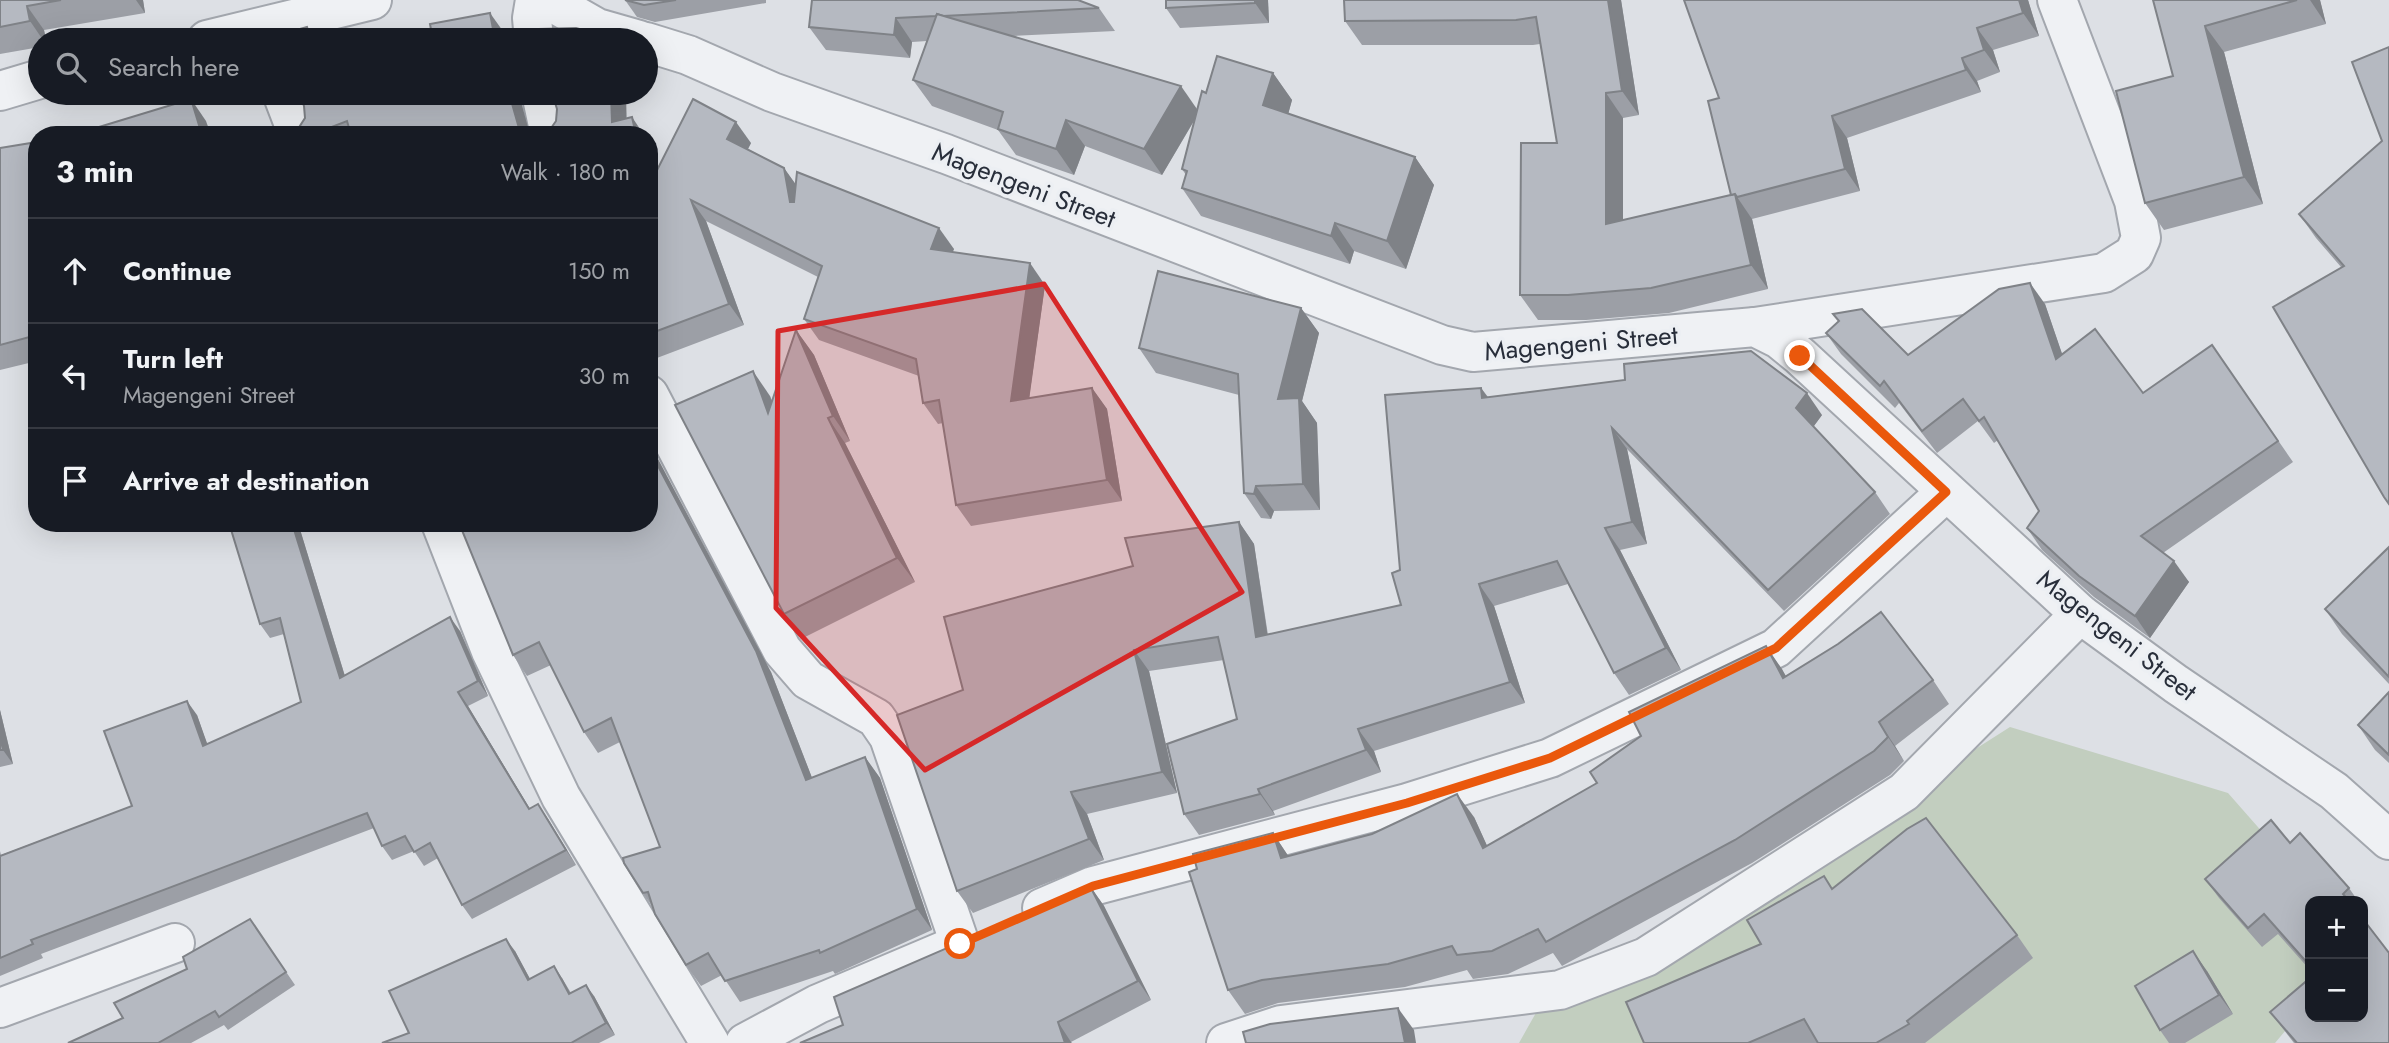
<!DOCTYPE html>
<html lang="en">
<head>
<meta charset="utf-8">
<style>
	body { margin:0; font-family:Jost,sans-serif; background:#242831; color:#f1f3f6 }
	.controls { position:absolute; right:21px; bottom:21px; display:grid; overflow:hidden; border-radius:14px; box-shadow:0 7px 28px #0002 }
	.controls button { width:63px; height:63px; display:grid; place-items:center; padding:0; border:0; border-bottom:2px solid #363941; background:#171b24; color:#f1f3f6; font:35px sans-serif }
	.stop { position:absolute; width:21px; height:21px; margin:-16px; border:5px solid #ea580c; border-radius:50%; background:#fff }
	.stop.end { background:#ea580c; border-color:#fff; box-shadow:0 2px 7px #0008 }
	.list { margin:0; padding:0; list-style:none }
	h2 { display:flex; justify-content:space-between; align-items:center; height:91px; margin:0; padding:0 28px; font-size:30px }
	h2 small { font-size:23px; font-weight:400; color:#9ea1a6 }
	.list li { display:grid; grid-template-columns:46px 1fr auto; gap:21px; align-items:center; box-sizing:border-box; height:105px; padding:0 28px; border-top:2px solid #363941 }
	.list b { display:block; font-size:26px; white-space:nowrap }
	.list p { margin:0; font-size:23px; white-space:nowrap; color:#9ea1a6 }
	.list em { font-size:23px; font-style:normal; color:#9ea1a6 }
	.icon { flex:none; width:38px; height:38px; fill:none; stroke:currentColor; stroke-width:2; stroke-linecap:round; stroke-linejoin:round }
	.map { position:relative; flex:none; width:2389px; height:1043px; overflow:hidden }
	.search { position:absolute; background:#171b24; box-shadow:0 7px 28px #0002; left:28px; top:28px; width:630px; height:77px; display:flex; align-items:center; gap:18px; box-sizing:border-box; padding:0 24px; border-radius:38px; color:#9ea1a6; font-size:26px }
	.panel { position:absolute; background:#171b24; box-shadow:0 7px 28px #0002; left:28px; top:126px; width:630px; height:406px; border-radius:28px }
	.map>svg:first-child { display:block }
	.green { fill:#c2cebf }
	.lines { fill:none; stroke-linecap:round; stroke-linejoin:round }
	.minor-casing { stroke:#a3a7ae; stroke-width:42 }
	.minor { stroke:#eff1f4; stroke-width:38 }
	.wall { fill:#9c9fa6 }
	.shaded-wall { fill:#7f8287 }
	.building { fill:#b5b9c1; stroke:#7f8287; stroke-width:2 }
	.route { stroke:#ea580c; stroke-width:9 }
	.marked { fill:#d62828; fill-opacity:0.2; stroke:#d62828; stroke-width:5; stroke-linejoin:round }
	.labels { text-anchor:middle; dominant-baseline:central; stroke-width:7; stroke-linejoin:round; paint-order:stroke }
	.street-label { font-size:26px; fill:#282e3a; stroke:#eceff3 }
</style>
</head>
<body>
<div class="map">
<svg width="2389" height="1043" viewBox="0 0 2389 1043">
	<rect width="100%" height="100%" fill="#dde0e5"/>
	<!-- green -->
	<path class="green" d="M2010,727L2228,793L2323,901H2310V1001L2275,1043H1519L1537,1011L1803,859Z"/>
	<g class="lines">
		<defs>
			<g id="minor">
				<path d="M548,0L597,28L639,40"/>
				<path d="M207,40L372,0"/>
				<path d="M534,40L532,18L535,0"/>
				<path d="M646,42L688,55L772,92L946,154L1442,345L1473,352L1755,327L1779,339L1800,356L2080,614L2176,684L2334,791L2389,840"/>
				<path d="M0,91L40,79"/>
				<path d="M282,93L298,135"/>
				<path d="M541,93L550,135"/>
				<path d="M1755,327L2104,273L2134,254L2141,238L2134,201L2057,0"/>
				<path d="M649,395L782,650L808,680L876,718L889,737L960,944"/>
				<path d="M441,523L491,651L561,797L710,1043"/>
				<path d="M1042,908L1093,886L1407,803L1550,758L1776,648L1946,492"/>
				<path d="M0,1008L175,943"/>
				<path d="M745,1043L818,1004L955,946"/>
				<path d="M1226,1043L1281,1025L1560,990L1646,957L1904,792L2080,614"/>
			</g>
		</defs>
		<!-- minor casing -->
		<use href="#minor" class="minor-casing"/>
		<!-- minor -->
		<use href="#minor" class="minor"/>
	</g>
	<!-- wall -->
	<g class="wall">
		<path d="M0,0H143L145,13L44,30L46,40H40V47L0,54Z"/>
		<path d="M625,0H766V3L655,22L637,17Z"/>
		<path d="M812,0L1099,8L1115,31L1013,36L1197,109L1206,93L1273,73L1292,100L1288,114L1415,157L1434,185L1406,269L1354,251L1350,264L1201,216L1182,188L1186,175L1182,169L1194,121L1162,175L1085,146L1074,175L1016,155L998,130L932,106L913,80L927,41L912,42L910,58L826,50L809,27Z"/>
		<path d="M1166,0H1268L1269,23L1180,28L1166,8Z"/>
		<path d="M1621,0L1639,115L1623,118V220L1731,195L1719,98L2028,0L2039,36L1993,50L2000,72L1977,81L1981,92L1847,138L1860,191L1752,219L1768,289L1669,313L1586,320H1538L1520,295L1557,143L1540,44L1533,45H1362L1345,21Z"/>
		<path d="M2153,0H2320L2326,24L2224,52L2263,204L2164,230L2145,203L2173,76Z"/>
		<path d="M2389,47V505L2384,497L2341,267L2316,238L2299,214L2382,141Z"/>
		<path d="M520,98L529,135H531H300L305,118L304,106Z"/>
		<path d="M37,142V361L0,370V148Z"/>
		<path d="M751,143L748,149L784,168L796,185L954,249L952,252L1045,285L1029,398L1092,388L1107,409L1122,501L971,526L956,505L943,423L938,424L923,403L919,376L819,340L804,319L818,277L706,221L744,325L649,361V150L655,174Z"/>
		<path d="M2045,304L2062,354L2143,393L2212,345L2293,462L2163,553L2189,582L2150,638L2094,597L2042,550L2027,528L2039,511L1998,440L1994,443L1978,421L1937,453L1899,403L1895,408L1841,354L1826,333L1908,355Z"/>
		<path d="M1301,308L1319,333L1302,401L1317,423L1320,510L1274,511L1271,519L1261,518L1244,493L1239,395L1156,373L1139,348Z"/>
		<path d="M796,330L814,355L850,441L845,443L915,582L801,639L784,614L770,396L772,401Z"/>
		<path d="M1481,388L1488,397L1822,415L1813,427L1875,492L1890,514L1784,611L1627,449L1647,544L1620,550L1681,670L1629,695L1614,673L1568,584L1494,606L1525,703L1374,751L1381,772L1273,811L1275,815L1199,835L1184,814L1237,719L1224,660L1149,671L1177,793L1087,814L1104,860L973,913L957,891L963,690L1133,566L1239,522L1254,544L1268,635L1401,605L1400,570Z"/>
		<path d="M229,523H298L345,676L460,631L488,696L468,706L530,809L548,819L576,865L472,919L462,905L438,858L424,866L414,851L392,860L382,846L374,828L41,954L43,958L0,976V851L1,855L132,806L197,715L207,744L301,702L284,634L270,638L260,624Z"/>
		<path d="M459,523L771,672L812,778L865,757L880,778L932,930L835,974L833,971L740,1002L722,975L701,986L686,965L654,909L643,893L660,847L620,742L598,753L584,732L551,665L527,676L513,655Z"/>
		<path d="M2389,547V684L2342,634L2325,609Z"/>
		<path d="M1766,646L1786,676L1933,680L1949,704L1895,746L1904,761L1890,775L1752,863L1562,966L1553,953L1508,974L1473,979L1467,970L1405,987L1278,1003L1245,1014L1228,990L1197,869L1273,833L1288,856L1474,817L1487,846L1597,783L1641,736Z"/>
		<path d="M2389,692V763L2375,750L2358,725Z"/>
		<path d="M0,710L13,764L0,767Z"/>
		<path d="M2205,879L2349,888L2358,901H2310V970L2278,934L2262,947L2219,898Z"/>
		<path d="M1090,886L1104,906L1151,1000L1071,1042L843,1025Z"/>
		<path d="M1833,888L2017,935L2033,958L1925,1043H1644L1761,944Z"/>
		<path d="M250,919L295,985L228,1030L224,1025L191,1043H68L123,1018Z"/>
		<path d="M515,951L530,979L562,978L571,993L594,996L615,1035L599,1043H382L409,1033Z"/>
		<path d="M2207,971L2233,1014L2185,1043H2169L2160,1030Z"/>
		<path d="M2270,1012L2389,1043H2294Z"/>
	</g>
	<!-- shaded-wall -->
	<g class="shaded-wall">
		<path d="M136,0H143L145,13Z"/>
		<path d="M1255,0H1268L1269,23L1255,3Z"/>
		<path d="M1608,0H1621L1639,115L1622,91Z"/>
		<path d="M2019,0H2028L2039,36L2023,13Z"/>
		<path d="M2310,0H2320L2326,24Z"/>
		<path d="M27,6L44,30L46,40H43L30,21Z"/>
		<path d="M490,13L505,34L493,29Z"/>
		<path d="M896,18L912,42L910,58L894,35Z"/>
		<path d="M2205,26L2224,52L2263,204L2244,177Z"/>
		<path d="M307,27L316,40H311Z"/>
		<path d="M1977,28L1993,50L2000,72L1984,50Z"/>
		<path d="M1962,58L1977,81L1981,92L1966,70Z"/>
		<path d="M1273,73L1292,100L1283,133L1263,105Z"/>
		<path d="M1181,86L1199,112L1162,175L1144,149Z"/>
		<path d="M509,93H520V98L530,135H523L519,128Z"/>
		<path d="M611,93H626L627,135L612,122Z"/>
		<path d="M1606,93L1623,118V249L1606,224Z"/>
		<path d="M191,99L206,121L211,135H202Z"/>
		<path d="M1832,116L1847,138L1860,191L1845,169Z"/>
		<path d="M632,117L644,135H636Z"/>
		<path d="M1066,120L1085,146L1074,175L1056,149Z"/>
		<path d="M736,122L751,143L742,160L727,139Z"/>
		<path d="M649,150L663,208L649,188Z"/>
		<path d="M1415,157L1434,185L1406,269L1387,241Z"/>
		<path d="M784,168L799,189L805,223L790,202Z"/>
		<path d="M1735,194L1752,219L1768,289L1751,265Z"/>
		<path d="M691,200L706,221L744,325L729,304Z"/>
		<path d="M1335,223L1354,251L1350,264L1331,236Z"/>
		<path d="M939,228L954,249L946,270L931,249Z"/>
		<path d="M1030,263L1045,285L1026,422L1011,401Z"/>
		<path d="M2030,283L2045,304L2071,380L2056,359Z"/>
		<path d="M1301,308L1319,333L1302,401L1317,423L1320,510L1303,484L1278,399Z"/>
		<path d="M796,330L814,355L850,441L833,416Z"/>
		<path d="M753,371L770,396L785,438L768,413Z"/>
		<path d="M1092,388L1107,409L1122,501L1107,480Z"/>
		<path d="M1481,388L1496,409L1482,398Z"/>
		<path d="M1807,393L1822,415L1811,430L1796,408Z"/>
		<path d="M828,418L845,443L915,582L897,558Z"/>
		<path d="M1612,428L1627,449L1647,544L1632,522Z"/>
		<path d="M649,442L771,672L821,801L806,780L649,449Z"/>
		<path d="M1256,486L1274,511L1271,519L1254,494Z"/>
		<path d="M1239,522L1254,544L1271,659L1256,637Z"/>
		<path d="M292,523H298L350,693L340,678Z"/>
		<path d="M1605,528L1620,550L1681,670L1666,648Z"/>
		<path d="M2174,561L2189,582L2150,638L2135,616Z"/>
		<path d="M1479,584L1494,606L1525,703L1510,682Z"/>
		<path d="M450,617L460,631L488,696L478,681Z"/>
		<path d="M1766,646L1782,669L1799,701L1783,678Z"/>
		<path d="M1134,650L1149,671L1177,793L1162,772Z"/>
		<path d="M458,692L468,706L539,824L529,809Z"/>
		<path d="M187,701L197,715L213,760L203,746Z"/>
		<path d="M0,710L13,764L3,750L0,737Z"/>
		<path d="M1879,722L1895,746L1904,761L1888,737Z"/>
		<path d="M1358,729L1374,751L1381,772L1366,750Z"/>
		<path d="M865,757L880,778L932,930L917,909Z"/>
		<path d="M1258,789L1273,811L1275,815L1260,794Z"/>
		<path d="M1071,792L1087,814L1104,860L1089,839Z"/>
		<path d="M1457,794L1474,817L1499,872L1483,848Z"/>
		<path d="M538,804L548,819L576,865L566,850Z"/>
		<path d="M1273,833L1289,857L1281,858Z"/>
		<path d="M1090,886L1104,906L1151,1000L1138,981Z"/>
		<path d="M506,939L515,951L537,992L528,980Z"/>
		<path d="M2193,951L2207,971L2233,1014L2219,995Z"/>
		<path d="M554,966L562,978L577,1006L569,994Z"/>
		<path d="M586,985L594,996L615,1035L606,1023Z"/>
		<path d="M1398,1008L1414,1030L1416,1043H1405Z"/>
		<path d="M1058,1022L1071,1042L1072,1043H1065Z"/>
	</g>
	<!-- building -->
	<g class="building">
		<path d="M0,0H61L27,6L30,21L0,27Z"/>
		<path d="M625,0H676L644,5Z"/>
		<path d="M812,0H1078L1099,8L943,16L937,14L936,16L896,18L894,35L809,27Z"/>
		<path d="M1166,0H1255V3L1166,8Z"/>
		<path d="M1344,0H1608L1622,91L1606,93V224L1735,194L1751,265L1651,288L1568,295H1520L1521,143H1557L1536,17L1516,20L1345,21Z"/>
		<path d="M1684,0H2019L2023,13L1977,28L1984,50L1962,58L1966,70L1832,116L1845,169L1737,197L1735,194L1731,195L1708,101L1719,98Z"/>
		<path d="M2153,0H2297L2205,26L2244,177L2145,203L2116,91L2173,76Z"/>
		<path d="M490,13L493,29H500L511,39L520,40H416V38L432,35L430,24Z"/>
		<path d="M937,14L1181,86L1144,149L1066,120L1056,149L998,129L1003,112L913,80Z"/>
		<path d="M307,27L311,40H269L268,38Z"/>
		<path d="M576,28L610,38V40H523L531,37L539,29Z"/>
		<path d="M2389,47V504L2384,497L2273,307L2344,266L2299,214L2382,141L2352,62Z"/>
		<path d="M1217,56L1273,73L1263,105L1415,157L1387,241L1335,223L1331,236L1182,188L1187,171L1182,169L1202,91L1206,93Z"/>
		<path d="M299,93H509L519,128L528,134L532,135H351L347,121L311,135H300L298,129L305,118L304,106Z"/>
		<path d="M552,93H611L612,122L632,117L636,135H540L549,131L556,121L557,109Z"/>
		<path d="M191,99L202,135H72L76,134Z"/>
		<path d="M693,99L736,122L727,139L784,168L790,202H794L797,172L939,228L931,249L1030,263L1011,401L1092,388L1107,480L956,505L939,400L923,403L916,359L804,319L822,266L691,200L729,304L649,334V186Z"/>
		<path d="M37,142V335L0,345V148Z"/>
		<path d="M1158,271L1301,308L1278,399L1299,398L1303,484L1256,486L1254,494L1244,493L1238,374L1139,348Z"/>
		<path d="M2030,283L2056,359L2095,329L2143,393L2212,345L2278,441L2141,536L2174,561L2135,616L2079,576L2027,528L2039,511L1984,417L1979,421L1963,399L1922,431L1884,381L1880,386L1826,333L1839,321L1833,314L1862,309L1908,355L1999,289Z"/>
		<path d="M796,330L833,416L828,418L897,558L784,614L675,405L753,371L768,413Z"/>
		<path d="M1751,351L1807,393L1796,408L1875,492L1768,590L1612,428L1632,522L1605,528L1666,648L1614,673L1557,561L1479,584L1510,682L1358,729L1366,750L1258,789L1260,794L1184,814L1167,744L1237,719L1218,637L1134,650L1162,772L1071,792L1089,839L957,891L897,715L963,690L944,617L1133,566L1125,538L1239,522L1256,637L1401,605L1392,573L1400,570L1385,395L1481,388L1482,398L1625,380L1624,364Z"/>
		<path d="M649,449L756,651L806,780L865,757L917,909L820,953L819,950L725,981L708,953L686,965L655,914L648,892L643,893L624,863L623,858L660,847L611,718L584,732L539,642L513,655L459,523H649Z"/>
		<path d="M229,523H292L340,678L450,617L478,681L458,692L529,809L538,804L566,850L462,905L430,843L414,852L405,836L382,846L367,813L31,940L33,944L0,958V856L132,806L104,731L187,701L203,746L301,702L280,618L260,624Z"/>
		<path d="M2389,547V677L2325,609Z"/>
		<path d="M1881,612L1933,680L1879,722L1888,737L1874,751L1735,840L1546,942L1538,929L1492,951L1457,955L1452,946L1388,964L1262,980L1228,990L1189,872L1197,869L1193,854L1273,833L1281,858L1372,834L1457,794L1483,848L1597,783L1590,772L1641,736L1629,712L1766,646L1783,678L1838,644Z"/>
		<path d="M2389,692V755L2358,725Z"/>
		<path d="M0,737L3,750H0Z"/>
		<path d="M1926,818L2017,935L1907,1021L1909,1024L1876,1043H1818L1804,1019L1748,1043H1644L1626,1002L1761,944L1747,920L1824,876L1832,889L1907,829Z"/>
		<path d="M2271,820L2290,843L2300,833L2349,888L2343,894L2349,901H2310V966L2264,914L2248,928L2205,879Z"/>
		<path d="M1090,886L1138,981L1058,1022L1065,1043H800L843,1025L834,997Z"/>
		<path d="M250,919L286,972L219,1017L215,1011L158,1043H68L123,1018L114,1003L187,969L183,957Z"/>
		<path d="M2363,919L2389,953V1043H2297L2270,1012L2310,978V1017H2363Z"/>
		<path d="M506,939L528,980L554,966L569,994L586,985L606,1023L571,1043H382L409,1033L389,991Z"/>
		<path d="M2193,951L2219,995L2160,1030L2135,986Z"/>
		<path d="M1398,1008L1405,1043H1246L1243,1032L1270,1024Z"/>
	</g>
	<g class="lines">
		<!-- route -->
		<path class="route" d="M960,944L1093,886L1407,803L1550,758L1776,648L1946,492L1800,356"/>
	</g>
	<!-- marked area -->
	<path class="marked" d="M1044,284L1242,592L925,770L776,608L778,331Z"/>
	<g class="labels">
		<!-- street labels -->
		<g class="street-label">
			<text transform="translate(1024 185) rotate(21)">Magengeni Street</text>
			<text transform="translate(1581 343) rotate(-5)">Magengeni Street</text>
			<text transform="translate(2117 635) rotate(38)">Magengeni Street</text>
		</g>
	</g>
</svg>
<div class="controls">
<button>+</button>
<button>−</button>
</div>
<div class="stop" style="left:960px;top:944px"></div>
<div class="stop end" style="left:1800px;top:356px"></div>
<div class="search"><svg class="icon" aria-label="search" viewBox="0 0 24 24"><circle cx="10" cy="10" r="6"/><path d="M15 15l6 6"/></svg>Search here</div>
<section class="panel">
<h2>3 min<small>Walk · 180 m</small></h2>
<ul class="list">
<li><svg class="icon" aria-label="ahead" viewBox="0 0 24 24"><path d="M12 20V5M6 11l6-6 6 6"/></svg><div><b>Continue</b></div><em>150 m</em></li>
<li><svg class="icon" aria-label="left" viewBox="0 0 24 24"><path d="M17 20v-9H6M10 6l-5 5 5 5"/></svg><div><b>Turn left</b><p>Magengeni Street</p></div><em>30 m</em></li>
<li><svg class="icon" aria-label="arrive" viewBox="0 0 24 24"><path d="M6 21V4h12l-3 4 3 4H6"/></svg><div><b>Arrive at destination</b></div></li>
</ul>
</section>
</div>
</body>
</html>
